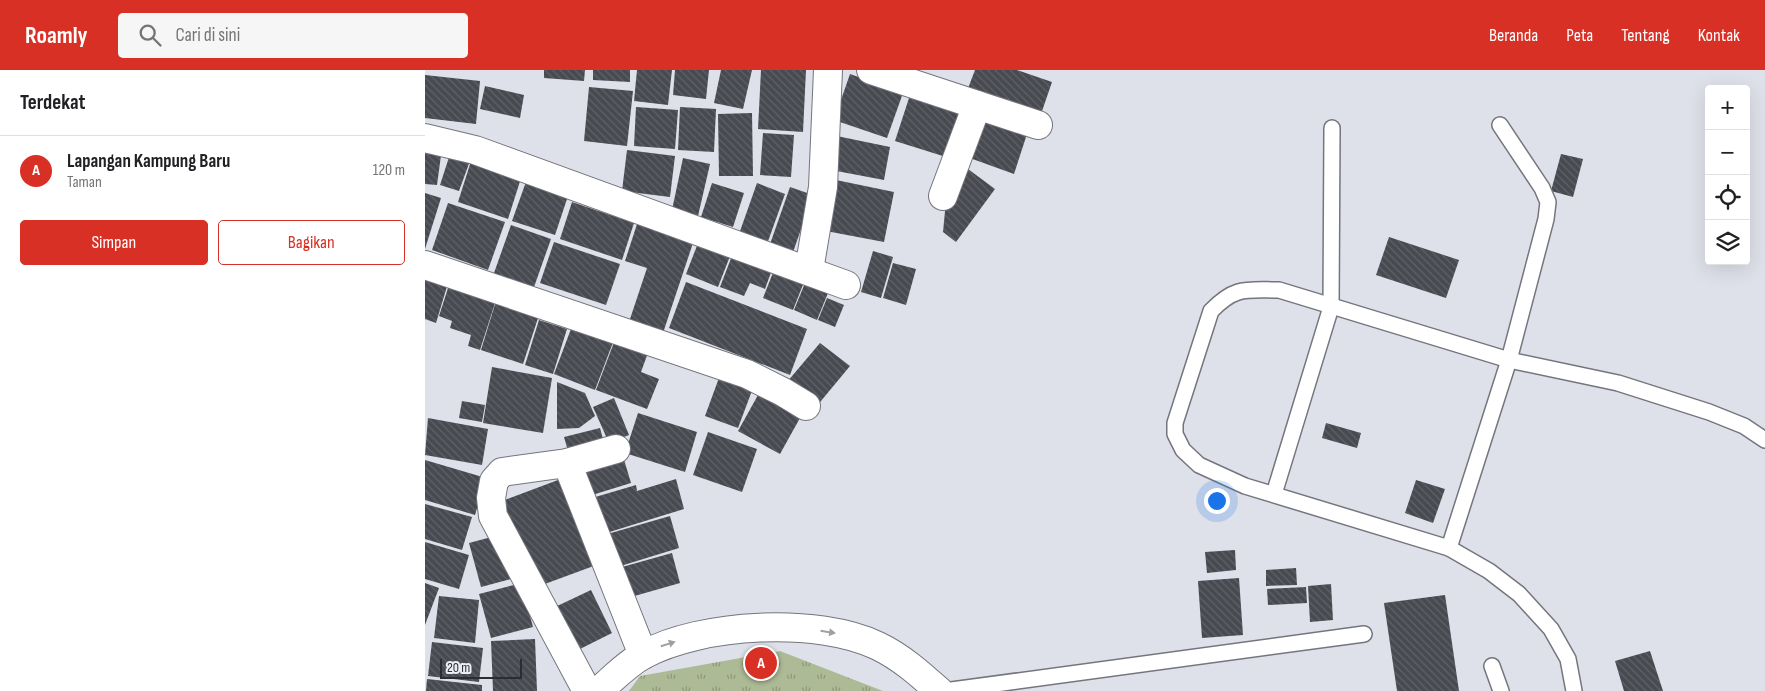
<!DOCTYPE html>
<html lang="id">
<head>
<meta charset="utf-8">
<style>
	body { margin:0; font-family:"Sofia Sans Condensed",sans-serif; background:#f6f6f6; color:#202124 }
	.controls { position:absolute; right:15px; top:15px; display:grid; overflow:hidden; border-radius:5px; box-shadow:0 5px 20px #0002 }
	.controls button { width:45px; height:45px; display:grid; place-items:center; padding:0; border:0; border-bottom:1px solid #e0e0e0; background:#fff; color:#202124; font:25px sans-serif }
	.scale { position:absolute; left:15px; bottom:12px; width:82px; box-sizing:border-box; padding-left:5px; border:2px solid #2c2d30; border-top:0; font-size:14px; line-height:18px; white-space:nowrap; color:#2c2d30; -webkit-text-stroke:4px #eceef7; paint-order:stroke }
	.you { position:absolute; left:791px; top:430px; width:18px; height:18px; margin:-12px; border:4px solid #fff; border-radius:50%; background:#1a73e8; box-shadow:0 0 0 8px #1a73e833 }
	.badge { display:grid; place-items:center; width:32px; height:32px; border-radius:50%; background:#d93025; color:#fff; font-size:16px; font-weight:700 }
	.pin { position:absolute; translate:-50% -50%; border:2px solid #fff; box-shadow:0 1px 5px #0006 }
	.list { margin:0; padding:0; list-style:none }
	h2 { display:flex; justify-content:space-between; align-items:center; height:65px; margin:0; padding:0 20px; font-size:21px }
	h2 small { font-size:16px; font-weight:400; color:#757577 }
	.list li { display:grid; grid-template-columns:32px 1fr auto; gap:15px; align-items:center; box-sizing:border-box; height:70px; padding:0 20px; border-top:1px solid #e0e0e0 }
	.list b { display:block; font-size:19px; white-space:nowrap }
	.list p { margin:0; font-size:16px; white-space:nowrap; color:#757577 }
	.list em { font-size:16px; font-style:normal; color:#757577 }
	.actions { display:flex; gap:10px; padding:15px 20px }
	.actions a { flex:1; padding:11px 0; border:1px solid #d93025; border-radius:5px; text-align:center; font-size:18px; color:#d93025 }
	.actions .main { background:#d93025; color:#fff }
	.icon { flex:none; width:28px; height:28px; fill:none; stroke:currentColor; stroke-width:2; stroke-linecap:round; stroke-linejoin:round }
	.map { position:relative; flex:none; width:1340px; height:621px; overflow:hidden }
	header { display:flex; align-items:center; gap:30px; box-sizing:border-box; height:70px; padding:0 25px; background:#d93025; color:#fff }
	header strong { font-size:24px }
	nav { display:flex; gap:28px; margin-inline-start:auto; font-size:18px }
	.search { width:350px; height:45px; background:#f6f6f6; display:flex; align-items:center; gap:12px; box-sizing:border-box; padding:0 18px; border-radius:5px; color:#757577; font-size:19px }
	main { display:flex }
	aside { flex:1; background:#fff }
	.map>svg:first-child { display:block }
	.park { fill:url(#park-tufts) }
	.building { fill:url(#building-back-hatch) }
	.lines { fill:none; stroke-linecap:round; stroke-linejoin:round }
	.lane-casing { stroke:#74757d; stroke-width:18 }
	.street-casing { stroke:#74757d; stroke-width:30 }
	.lane { stroke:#fff; stroke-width:15 }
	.street { stroke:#fff; stroke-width:28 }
	.oneway { fill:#a0a0a2 }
</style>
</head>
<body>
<header>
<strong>Roamly</strong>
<div class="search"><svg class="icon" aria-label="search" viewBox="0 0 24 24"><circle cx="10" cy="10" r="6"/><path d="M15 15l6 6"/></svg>Cari di sini</div>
<nav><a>Beranda</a><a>Peta</a><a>Tentang</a><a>Kontak</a></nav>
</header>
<main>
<aside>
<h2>Terdekat<small></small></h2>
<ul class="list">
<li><span class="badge">A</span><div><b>Lapangan Kampung Baru</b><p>Taman</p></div><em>120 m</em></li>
</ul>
<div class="actions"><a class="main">Simpan</a><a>Bagikan</a></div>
</aside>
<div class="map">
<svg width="1340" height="621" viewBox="0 0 1340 621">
	<defs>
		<pattern id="park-tufts" width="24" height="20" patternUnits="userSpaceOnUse" patternTransform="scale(1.25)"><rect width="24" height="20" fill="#adba96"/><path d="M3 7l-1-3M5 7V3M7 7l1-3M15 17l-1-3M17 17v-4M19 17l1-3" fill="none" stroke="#8d987b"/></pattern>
		<pattern id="building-back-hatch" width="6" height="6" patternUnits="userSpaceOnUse" patternTransform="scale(1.25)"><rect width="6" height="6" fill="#484a51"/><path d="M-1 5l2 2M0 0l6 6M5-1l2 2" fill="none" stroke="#606267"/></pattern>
	</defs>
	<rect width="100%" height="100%" fill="#dfe1ea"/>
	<!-- park -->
	<path class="park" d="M355,581L458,621H204L215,606Z"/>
	<!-- building -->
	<g class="building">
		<path d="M119,0H160L159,11L119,8Z"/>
		<path d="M168,0H205V12L168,10Z"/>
		<path d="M212,0H247L243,35L209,31Z"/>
		<path d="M250,0H284L281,29L248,25Z"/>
		<path d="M296,0H327L318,39L289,33Z"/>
		<path d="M336,0H381L378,62L333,59Z"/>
		<path d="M550,0H592L627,12L615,47L542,21Z"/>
		<path d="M425,4L478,23L462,68L409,50Z"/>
		<path d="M0,5L55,11L51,54L0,48Z"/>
		<path d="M60,16L99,25L95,48L55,39Z"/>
		<path d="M164,17L208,21L202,76L159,71Z"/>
		<path d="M485,25L536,41L521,87L470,71Z"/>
		<path d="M211,37L253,40L250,79L209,76Z"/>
		<path d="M255,37L291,39L289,82L253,80Z"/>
		<path d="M327,43L328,106H294L293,44Z"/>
		<path d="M556,48L602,64L589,104L542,87Z"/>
		<path d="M338,63L369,65L366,107L335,105Z"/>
		<path d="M407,65L465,77L459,110L401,99Z"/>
		<path d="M0,76L17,78L12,115L0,114Z"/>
		<path d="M202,80L250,86L245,127L197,121Z"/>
		<path d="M26,81L46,88L34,121L15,115Z"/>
		<path d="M1136,84L1158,89L1148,127L1126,121Z"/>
		<path d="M47,88L97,105L83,149L33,132Z"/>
		<path d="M258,88L285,94L273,146L247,140Z"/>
		<path d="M543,99L570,119L531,172L518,162L521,131Z"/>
		<path d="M102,109L144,123L130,165L87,151Z"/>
		<path d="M411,110L469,122L459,172L401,161Z"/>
		<path d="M287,113L319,123L308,157L276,147Z"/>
		<path d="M332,113L360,124L342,174L314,164Z"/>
		<path d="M365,117L388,125L367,185L344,177Z"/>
		<path d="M0,123L16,128L0,179Z"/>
		<path d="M147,132L209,153L197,190L135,169Z"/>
		<path d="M23,133L80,152L63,200L7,180Z"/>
		<path d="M214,148L270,167L238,263L204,252L222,198L200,191Z"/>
		<path d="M86,155L126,169L109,217L69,203Z"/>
		<path d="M964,167L1034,190L1021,228L951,205Z"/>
		<path d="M275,168L307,181L293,217L261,204Z"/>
		<path d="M129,172L195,194L181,235L115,213Z"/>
		<path d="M310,178L349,194L340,219L325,213L319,226L295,217Z"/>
		<path d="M448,181L468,187L456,228L436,222Z"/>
		<path d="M468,193L491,199L481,235L458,228Z"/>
		<path d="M351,195L381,207L368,240L338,228Z"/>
		<path d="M0,205L23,213L11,253L0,249Z"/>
		<path d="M261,212L382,259L365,305L244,258Z"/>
		<path d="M380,213L403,223L392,250L369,240Z"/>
		<path d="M24,215L71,230L55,280L43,276L46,265L25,258L27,251L14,246Z"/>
		<path d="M402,228L419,235L410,257L393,250Z"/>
		<path d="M71,231L114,245L98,294L56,280Z"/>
		<path d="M114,250L142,259L128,304L100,295Z"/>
		<path d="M149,251L190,267L170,320L129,304Z"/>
		<path d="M191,267L224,280L216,302L234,309L222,339L171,320Z"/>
		<path d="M395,273L425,296L391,337L362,312Z"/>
		<path d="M67,297L127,308L118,363L58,353Z"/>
		<path d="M298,297L331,310L313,358L280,346Z"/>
		<path d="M132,312L160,323L170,346L154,358L132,359Z"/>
		<path d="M338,316L380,339L355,384L313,361Z"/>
		<path d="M189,328L204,365L184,373L168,337Z"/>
		<path d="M37,331L60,335L57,352L34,348Z"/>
		<path d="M213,343L272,362L260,402L200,383Z"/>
		<path d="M3,348L63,359L57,395L0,385Z"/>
		<path d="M901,353L936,363L932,378L897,368Z"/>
		<path d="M175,358L181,380L145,388L139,367Z"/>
		<path d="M283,362L332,379L317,422L268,405Z"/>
		<path d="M197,383L206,413L164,426L155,395Z"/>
		<path d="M0,390L61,408L50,445L0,430Z"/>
		<path d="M141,407L174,494L109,518L77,431Z"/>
		<path d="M251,409L259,439L178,464L167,428L211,415L212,421Z"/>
		<path d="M991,410L1020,419L1008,453L980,443Z"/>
		<path d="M0,434L47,447L37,480L0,469Z"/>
		<path d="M245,446L254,478L189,498L179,465Z"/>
		<path d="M74,465L86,509L56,517L44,473Z"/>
		<path d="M0,472L44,485L34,519L0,509Z"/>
		<path d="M810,480L811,500L782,503L780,482Z"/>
		<path d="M247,483L255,513L199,529L190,499Z"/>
		<path d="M871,498L872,515L841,516V500Z"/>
		<path d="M814,508L818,565L777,568L773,511Z"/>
		<path d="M0,513L14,518L0,555Z"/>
		<path d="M96,513L108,557L66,568L54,524Z"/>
		<path d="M906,514L908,550L885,552L883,516Z"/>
		<path d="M881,517L882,533L843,535L842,519Z"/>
		<path d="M166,520L187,563L149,582L128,538Z"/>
		<path d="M1020,525L1034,621H972L959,533Z"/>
		<path d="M14,526L54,530L50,573L9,568Z"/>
		<path d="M110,569L112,621H68L66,571Z"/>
		<path d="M7,572L58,578L54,612L3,606Z"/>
		<path d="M1225,581L1238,621H1199L1190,591Z"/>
		<path d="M2,609L57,615V621H1Z"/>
	</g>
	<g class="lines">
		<defs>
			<g id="lane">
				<path d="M849,424L906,237L907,58"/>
				<path d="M1024,478L1084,290L1121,149L1123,132L1117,118L1075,55"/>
				<path d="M1067,596L1076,621"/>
				<path d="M519,621L939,564"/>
				<path d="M1149,621L1143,589L1126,559L1094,524L1064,501L1024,478L820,416L774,395L758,380L750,364V353L786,241C810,216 821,220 854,220L1084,290L1193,313L1284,342L1319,356L1340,370"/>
			</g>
			<g id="street">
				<path d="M446,0L613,55"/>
				<path d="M0,68L50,80L421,215"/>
				<path d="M518,126L552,35"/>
				<path d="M0,195L322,304L358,322L381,336"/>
				<path d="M384,200L398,117L403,0"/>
				<path d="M142,393L218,585"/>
				<path d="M162,621L68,446L66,428L69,411L77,402L142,393L191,379"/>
				<path d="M174,621C188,608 202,594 218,585C276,553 393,547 453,576C476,587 495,604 514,621"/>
			</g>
		</defs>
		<!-- lane casing -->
		<use href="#lane" class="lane-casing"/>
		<!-- street casing -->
		<use href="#street" class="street-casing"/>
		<!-- lane -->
		<use href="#lane" class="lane"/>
		<!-- street -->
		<use href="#street" class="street"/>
	</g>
	<!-- one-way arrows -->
	<defs><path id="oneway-solid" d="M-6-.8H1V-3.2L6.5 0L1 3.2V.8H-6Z" transform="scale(1.25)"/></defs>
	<g class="oneway">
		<use href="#oneway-solid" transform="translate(403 562) rotate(9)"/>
		<use href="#oneway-solid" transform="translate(243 574) rotate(-17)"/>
	</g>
</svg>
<div class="controls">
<button>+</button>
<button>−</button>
<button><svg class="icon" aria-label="locate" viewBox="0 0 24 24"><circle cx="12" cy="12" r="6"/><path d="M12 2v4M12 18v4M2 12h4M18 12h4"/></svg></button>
<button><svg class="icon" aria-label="layers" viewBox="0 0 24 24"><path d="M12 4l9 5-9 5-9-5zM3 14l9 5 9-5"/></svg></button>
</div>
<div class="scale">20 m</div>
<div class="you"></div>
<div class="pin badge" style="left:336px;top:593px">A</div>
</div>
</main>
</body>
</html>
